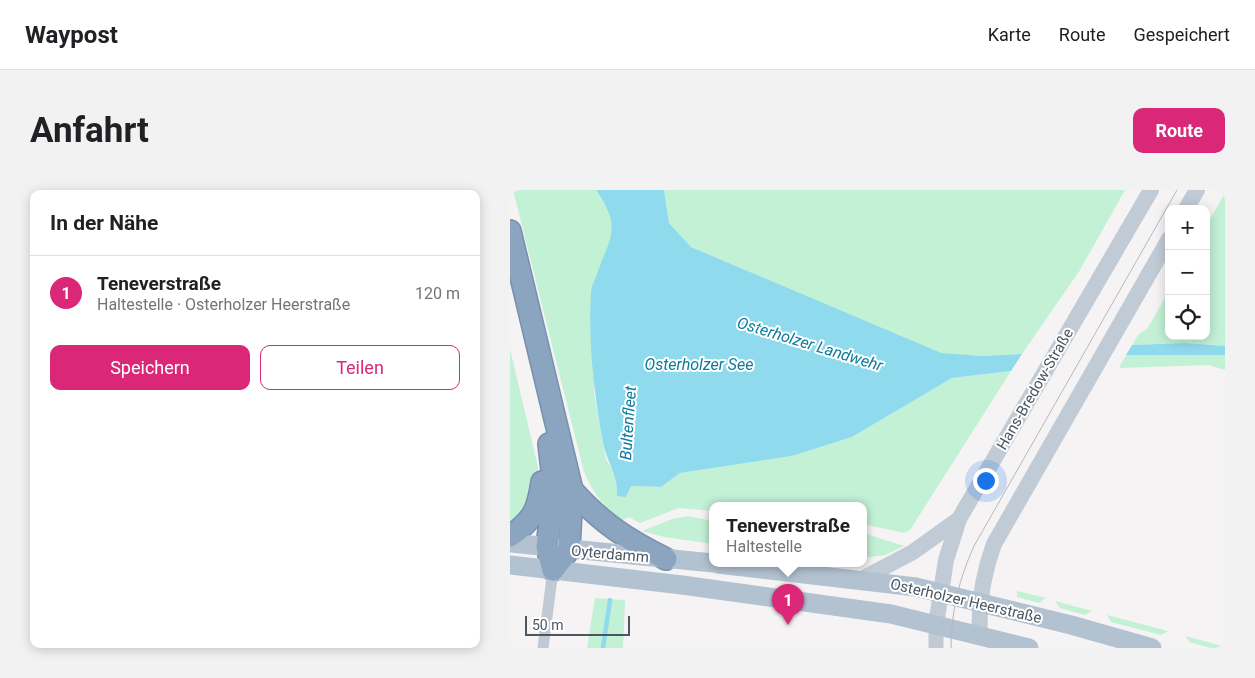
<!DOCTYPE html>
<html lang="de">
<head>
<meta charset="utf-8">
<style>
	body { margin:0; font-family:Roboto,sans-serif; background:#f2f2f2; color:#202124 }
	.controls { position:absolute; right:15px; top:15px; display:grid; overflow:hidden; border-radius:10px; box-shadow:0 2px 12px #0003 }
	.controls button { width:45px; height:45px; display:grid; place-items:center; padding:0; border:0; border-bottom:1px solid #e0e0e0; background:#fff; color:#202124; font:25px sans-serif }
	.scale { position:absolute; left:15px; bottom:12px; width:105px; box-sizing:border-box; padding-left:5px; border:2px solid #4a5661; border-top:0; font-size:14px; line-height:18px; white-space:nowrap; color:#4a5661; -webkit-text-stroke:4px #fff; paint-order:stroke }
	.you { position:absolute; left:475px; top:290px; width:18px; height:18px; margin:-12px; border:4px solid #fff; border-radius:50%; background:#1a73e8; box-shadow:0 0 0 8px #1a73e833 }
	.badge { display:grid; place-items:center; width:32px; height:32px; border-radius:50%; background:#db2777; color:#fff; font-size:16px; font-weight:700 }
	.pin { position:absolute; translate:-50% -41px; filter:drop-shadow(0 1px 2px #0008) }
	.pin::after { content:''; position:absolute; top:26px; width:18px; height:15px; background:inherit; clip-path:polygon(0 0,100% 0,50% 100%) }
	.popup { position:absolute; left:199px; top:312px; width:158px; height:65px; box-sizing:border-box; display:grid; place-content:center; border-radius:10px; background:#fff; filter:drop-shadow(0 1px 4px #0005); font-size:16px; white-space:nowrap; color:#757577 }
	.popup b { font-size:19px; color:#202124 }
	.popup::after { content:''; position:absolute; left:50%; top:100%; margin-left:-10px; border:10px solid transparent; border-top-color:#fff }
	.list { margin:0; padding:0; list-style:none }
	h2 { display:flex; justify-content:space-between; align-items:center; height:65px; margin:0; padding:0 20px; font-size:21px }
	h2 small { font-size:16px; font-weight:400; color:#757577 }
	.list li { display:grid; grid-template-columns:32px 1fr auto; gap:15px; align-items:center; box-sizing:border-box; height:75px; padding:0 20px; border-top:1px solid #e0e0e0 }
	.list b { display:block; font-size:19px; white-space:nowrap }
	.list p { margin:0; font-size:16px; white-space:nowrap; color:#757577 }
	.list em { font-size:16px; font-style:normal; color:#757577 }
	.actions { display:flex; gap:10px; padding:15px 20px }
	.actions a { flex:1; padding:11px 0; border:1px solid #db2777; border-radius:10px; text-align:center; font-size:18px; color:#db2777 }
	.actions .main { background:#db2777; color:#fff }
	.icon { flex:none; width:28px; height:28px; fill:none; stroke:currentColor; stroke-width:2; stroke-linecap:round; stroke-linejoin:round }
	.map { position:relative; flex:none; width:715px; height:458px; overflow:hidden; border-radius:10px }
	header { display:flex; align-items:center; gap:30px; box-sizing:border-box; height:70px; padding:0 25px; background:#fff; border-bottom:1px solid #e0e0e0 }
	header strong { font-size:24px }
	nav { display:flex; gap:28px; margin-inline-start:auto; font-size:18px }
	.intro { display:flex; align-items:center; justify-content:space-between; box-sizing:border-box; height:120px; padding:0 30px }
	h1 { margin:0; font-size:35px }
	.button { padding:12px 22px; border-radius:10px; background:#db2777; color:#fff; font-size:18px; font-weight:700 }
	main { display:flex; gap:30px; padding:0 30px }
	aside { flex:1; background:#fff; border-radius:10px; box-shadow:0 2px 12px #0003 }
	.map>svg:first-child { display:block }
	.green { fill:#c3f1d5 }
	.water { fill:#90daee }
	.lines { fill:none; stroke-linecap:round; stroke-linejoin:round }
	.stream { stroke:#90daee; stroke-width:4.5 }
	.motorway-casing { stroke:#7690ad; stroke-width:24 }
	.minor { stroke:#c1cad2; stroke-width:11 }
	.tertiary { stroke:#c1cad2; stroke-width:15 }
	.secondary { stroke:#c1cbd6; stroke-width:16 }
	.primary { stroke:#b3c2d1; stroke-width:19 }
	.motorway { stroke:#8ba5c1; stroke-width:21 }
	.tram { stroke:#b5b8bd; stroke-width:1 }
	.labels { text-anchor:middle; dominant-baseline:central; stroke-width:4; stroke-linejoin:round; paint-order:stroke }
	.street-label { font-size:15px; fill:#4a5661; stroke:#fff }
	.water-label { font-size:16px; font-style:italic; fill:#0c7c9b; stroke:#fff }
</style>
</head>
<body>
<header>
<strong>Waypost</strong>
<nav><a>Karte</a><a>Route</a><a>Gespeichert</a></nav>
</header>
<div class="intro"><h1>Anfahrt</h1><a class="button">Route</a></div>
<main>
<aside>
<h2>In der Nähe<small></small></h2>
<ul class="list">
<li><span class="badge">1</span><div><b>Teneverstraße</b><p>Haltestelle · Osterholzer Heerstraße</p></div><em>120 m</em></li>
</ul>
<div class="actions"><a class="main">Speichern</a><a>Teilen</a></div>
</aside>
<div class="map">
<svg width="715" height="458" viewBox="0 0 715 458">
	<rect width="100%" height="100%" fill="#f5f3f3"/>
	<!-- green -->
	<g class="green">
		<path d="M3,0H86L103,28L102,46L93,68L84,203L96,269L103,281L108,295L107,306L120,296L151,297L170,283L282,266L342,247L442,188L501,181L400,340L394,343L353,334V316H203V321L169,318L130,333L119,327L111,331C93,317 83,302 74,282Z"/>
		<path d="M154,0H615L570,80L512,164L473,166L431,164L181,57L159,33Z"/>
		<path d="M715,3V156L675,153L622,155L628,145L637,139L659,101V146H696V36Z"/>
		<path d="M0,159L28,277L27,296L11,330H0Z"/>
		<path d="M691,164L715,165V180L699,175L609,178L616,165Z"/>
		<path d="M178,326L203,331V354L154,347L132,341L162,329Z"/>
		<path d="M353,343L394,356L375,365L353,368Z"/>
		<path d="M507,401L536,408L529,413L507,407Z"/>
		<path d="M85,408L115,410L113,458H77Z"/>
		<path d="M545,411L582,421L575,425L550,418Z"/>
		<path d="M597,425L658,441L651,445L601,432Z"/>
		<path d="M676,446L715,457V458H700L679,452Z"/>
	</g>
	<!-- water -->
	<g class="water">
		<path d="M86,0H154L159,33L181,57L431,163L473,166L512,164L501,181L442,188L342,247L282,266L170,283L151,297L121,296L116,307L107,306C109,286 96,271 93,252C84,204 78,151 81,103C81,96 86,88 88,81C102,43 111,37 86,0Z"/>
		<path d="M675,153L715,156V165H616L622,155Z"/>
	</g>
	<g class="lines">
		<!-- stream -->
		<path class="stream" d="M93,458L100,410"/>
		<defs>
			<g id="motorway">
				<path d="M0,41L62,300L59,360L43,380"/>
				<path d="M39,254L44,297L37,357L43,380"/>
				<path d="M62,300C91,333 118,350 156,369"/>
				<path d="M0,346C24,330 28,319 32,292"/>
			</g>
		</defs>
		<!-- motorway casing -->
		<use href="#motorway" class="motorway-casing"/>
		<!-- minor -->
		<path class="minor" d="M33,458L43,380"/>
		<!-- tertiary -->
		<path class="tertiary" d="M426,458V435"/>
		<!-- secondary -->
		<g class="secondary">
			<path d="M676,19L687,0"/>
			<path d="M350,390L403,362L449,329"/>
			<path d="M426,435L436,370L449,329L641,0"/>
			<path d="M470,446C468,414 473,384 484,354L659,49"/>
		</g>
		<!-- primary -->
		<g class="primary">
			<path d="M0,353L203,373"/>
			<path d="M208,374L406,397L561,435L642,458"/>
			<path d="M0,375L172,395L381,424L519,458"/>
		</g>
		<!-- motorway -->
		<use href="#motorway" class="motorway"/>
		<!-- tram -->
		<path class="tram" d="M441,458C441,422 449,389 464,356L667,0"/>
	</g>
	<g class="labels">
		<!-- street labels -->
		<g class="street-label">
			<text transform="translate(525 199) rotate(-60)">Hans-Bredow-Straße</text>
			<text transform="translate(100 364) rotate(5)">Oyterdamm</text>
			<text transform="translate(456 411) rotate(13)">Osterholzer Heerstraße</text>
		</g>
		<!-- water labels -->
		<g class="water-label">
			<text transform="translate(300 154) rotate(17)">Osterholzer Landwehr</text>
			<text x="189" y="174">Osterholzer See</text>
			<text transform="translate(118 233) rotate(-86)">Bultenfleet</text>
		</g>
	</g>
</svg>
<div class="controls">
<button>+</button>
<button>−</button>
<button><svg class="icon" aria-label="locate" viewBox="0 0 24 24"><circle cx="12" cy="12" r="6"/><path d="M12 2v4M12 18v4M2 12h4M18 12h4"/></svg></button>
</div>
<div class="scale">50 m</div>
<div class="you"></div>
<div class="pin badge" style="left:278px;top:435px">1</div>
<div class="popup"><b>Teneverstraße</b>Haltestelle</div>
</div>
</main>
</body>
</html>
